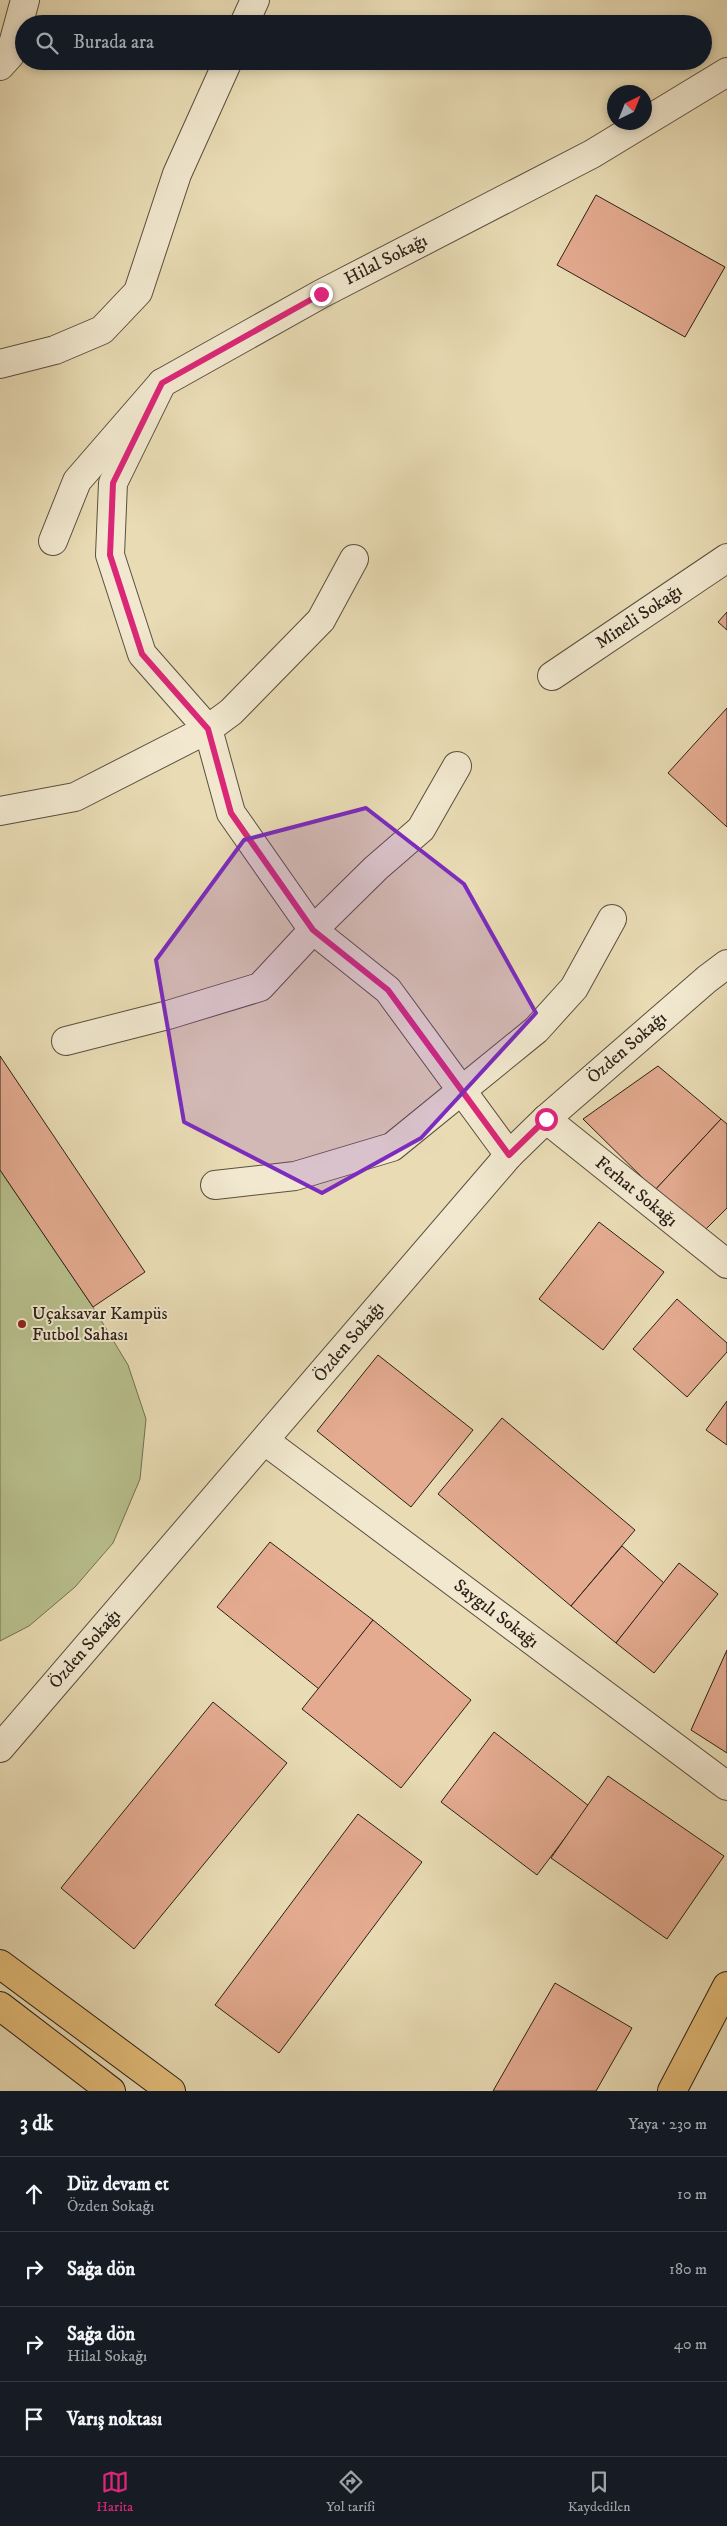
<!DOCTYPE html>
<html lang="tr">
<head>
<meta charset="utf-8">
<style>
	body { margin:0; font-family:"IM FELL DW Pica",serif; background:#242831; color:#f1f3f6 }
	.compass { position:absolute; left:607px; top:85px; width:45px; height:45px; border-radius:50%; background:#171b24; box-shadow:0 2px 8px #0003; rotate:43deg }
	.stop { position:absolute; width:15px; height:15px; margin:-11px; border:4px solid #db2777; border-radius:50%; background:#fff }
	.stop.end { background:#db2777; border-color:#fff; box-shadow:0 1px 5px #0008 }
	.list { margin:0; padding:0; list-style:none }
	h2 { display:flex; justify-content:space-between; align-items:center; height:65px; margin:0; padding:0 20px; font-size:21px }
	h2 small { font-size:16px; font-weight:400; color:#9ea1a6 }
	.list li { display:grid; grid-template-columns:32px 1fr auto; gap:15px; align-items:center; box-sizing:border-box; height:75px; padding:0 20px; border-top:1px solid #363941 }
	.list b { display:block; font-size:19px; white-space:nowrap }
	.list p { margin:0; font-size:16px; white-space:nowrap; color:#9ea1a6 }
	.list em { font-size:16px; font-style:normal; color:#9ea1a6 }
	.icon { flex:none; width:28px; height:28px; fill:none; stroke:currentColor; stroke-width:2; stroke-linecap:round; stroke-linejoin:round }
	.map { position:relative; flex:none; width:727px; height:2091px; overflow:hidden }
	.search { position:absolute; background:#171b24; box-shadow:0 2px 8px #0003; left:15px; right:15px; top:15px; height:55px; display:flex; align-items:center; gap:12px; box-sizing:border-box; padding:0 18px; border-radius:28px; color:#9ea1a6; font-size:19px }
	.sheet { height:365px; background:#171b24 }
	nav { display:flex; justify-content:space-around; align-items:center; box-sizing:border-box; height:70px; border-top:1px solid #363941; background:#171b24; font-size:14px; color:#9ea1a6 }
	nav a { display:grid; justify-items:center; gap:2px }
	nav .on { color:#db2777 }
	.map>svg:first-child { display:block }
	.green { fill:#b8c08d; stroke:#727052 }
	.building { fill:#e4ab91; stroke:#2b2017 }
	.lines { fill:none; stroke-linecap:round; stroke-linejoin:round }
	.minor-casing { stroke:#5a4f3e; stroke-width:30 }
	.major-casing { stroke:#2b2017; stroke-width:30 }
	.minor { stroke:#f1e8cf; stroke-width:28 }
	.major { stroke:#e4be7a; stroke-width:28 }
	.route { stroke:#db2777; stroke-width:6 }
	.marked { fill:#7b2cbf; fill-opacity:0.2; stroke:#7b2cbf; stroke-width:4; stroke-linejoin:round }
	.poi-dot { fill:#8f2418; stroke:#f1e8cf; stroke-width:2 }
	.labels { text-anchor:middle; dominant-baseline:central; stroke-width:4; stroke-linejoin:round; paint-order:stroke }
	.street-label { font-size:18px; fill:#2b2017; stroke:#f1e8cf }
	.poi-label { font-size:18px; fill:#2b2017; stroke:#f1e8cf; text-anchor:start }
</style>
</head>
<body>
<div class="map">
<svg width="727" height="2091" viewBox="0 0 727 2091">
	<rect width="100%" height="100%" fill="#e9dcb5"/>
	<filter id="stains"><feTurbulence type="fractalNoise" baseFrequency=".004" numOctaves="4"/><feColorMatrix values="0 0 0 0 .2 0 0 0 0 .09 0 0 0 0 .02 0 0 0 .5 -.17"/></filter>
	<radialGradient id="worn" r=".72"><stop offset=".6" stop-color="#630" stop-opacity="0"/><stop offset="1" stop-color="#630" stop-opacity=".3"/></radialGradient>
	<!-- green -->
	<path class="green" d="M0,1170L93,1307L128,1365L146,1419L140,1479L113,1543L75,1587L29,1626L0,1641Z"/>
	<!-- building -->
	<g class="building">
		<path d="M596,195L725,267L685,337L557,265Z"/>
		<path d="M727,612V630L718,622Z"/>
		<path d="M727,708V827L668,773Z"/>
		<path d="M0,1056L145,1272L93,1307L0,1170Z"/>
		<path d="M658,1066L721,1119L655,1190L583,1119Z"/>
		<path d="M721,1119L727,1124V1208L704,1231L655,1190Z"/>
		<path d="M599,1222L664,1272L603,1350L539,1299Z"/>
		<path d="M677,1299L727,1343V1352L687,1397L633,1349Z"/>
		<path d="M378,1355L473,1430L411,1507L317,1431Z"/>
		<path d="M727,1401V1445L706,1430Z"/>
		<path d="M502,1418L635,1530L571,1606L438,1494Z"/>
		<path d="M270,1542L373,1620L319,1689L217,1607Z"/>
		<path d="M622,1546L664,1583L616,1643L571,1606Z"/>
		<path d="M679,1563L718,1594L654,1673L616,1643Z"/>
		<path d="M373,1620L471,1700L401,1788L302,1709Z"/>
		<path d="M727,1650V1753L691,1730Z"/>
		<path d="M213,1702L287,1763L134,1949L61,1888Z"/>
		<path d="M494,1732L589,1806L537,1875L441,1802Z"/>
		<path d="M608,1776L724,1856L667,1939L551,1858Z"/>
		<path d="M358,1814L422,1862L279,2053L215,2005Z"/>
		<path d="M555,1983L632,2028L596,2091H493Z"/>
	</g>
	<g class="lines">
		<defs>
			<g id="minor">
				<path d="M244,24L255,0"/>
				<path d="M0,66L10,55L25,0"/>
				<path d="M0,364L55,350L102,330L138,292L177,174L228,61"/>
				<path d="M162,383L113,483L110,555L142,654L208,729L231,813L313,930L388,990L509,1155"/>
				<path d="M53,541L77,481L162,383L321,294L592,154L727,72"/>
				<path d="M552,676L727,558"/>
				<path d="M0,811L75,797L208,729L231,712L321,620L354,559"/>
				<path d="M66,1041L168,1015L260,987L313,930L376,868L421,829L457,766"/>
				<path d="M546,1119L727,1264"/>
				<path d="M215,1185L295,1176L392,1147L536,1030L574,988L612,919"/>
				<path d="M265,1441L727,1786"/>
				<path d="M0,1748L509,1155L546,1119L707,979L727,964"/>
			</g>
			<g id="major">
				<path d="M0,1964L171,2091"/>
				<path d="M0,2006L111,2091"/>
				<path d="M672,2091L727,1986"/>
			</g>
		</defs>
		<!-- minor casing -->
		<use href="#minor" class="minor-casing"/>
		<!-- major casing -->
		<use href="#major" class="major-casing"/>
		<!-- minor -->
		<use href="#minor" class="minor"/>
		<!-- major -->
		<use href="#major" class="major"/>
	</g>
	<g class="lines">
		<!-- route -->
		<path class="route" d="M321,294L162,383L113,483L110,555L142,654L208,729L231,813L313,930L388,990L509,1155L546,1119"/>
	</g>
	<!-- marked area -->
	<path class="marked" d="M366,808L464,884L536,1013L421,1138L322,1193L184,1122L156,960L244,840Z"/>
	<!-- markers -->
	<circle class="poi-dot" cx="22" cy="1324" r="5"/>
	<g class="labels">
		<!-- street labels -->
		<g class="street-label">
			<text transform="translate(386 260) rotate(-27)">Hilal Sokağı</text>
			<text transform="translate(639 617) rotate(-34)">Mineli Sokağı</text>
			<text transform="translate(627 1048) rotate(-41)">Özden Sokağı</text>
			<text transform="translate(636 1192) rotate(39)">Ferhat Sokağı</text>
			<text transform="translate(349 1342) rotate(-50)">Özden Sokağı</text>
			<text transform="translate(496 1614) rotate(37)">Saygılı Sokağı</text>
			<text transform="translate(85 1649) rotate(-49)">Özden Sokağı</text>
		</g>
		<!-- poi labels -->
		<g class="poi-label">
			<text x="32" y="1314">Uçaksavar Kampüs<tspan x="32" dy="21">Futbol Sahası</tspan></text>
		</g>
	</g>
	<rect width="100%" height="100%" filter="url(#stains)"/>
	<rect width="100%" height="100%" fill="url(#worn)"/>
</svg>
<svg class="compass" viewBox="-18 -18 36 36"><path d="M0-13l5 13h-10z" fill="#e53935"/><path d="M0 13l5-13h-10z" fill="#9ea1a6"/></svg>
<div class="stop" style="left:546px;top:1119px"></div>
<div class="stop end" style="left:321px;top:294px"></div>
<div class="search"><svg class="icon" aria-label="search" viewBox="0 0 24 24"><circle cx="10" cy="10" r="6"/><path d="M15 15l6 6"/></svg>Burada ara</div>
</div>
<section class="sheet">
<h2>3 dk<small>Yaya · 230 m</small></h2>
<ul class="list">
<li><svg class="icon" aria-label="ahead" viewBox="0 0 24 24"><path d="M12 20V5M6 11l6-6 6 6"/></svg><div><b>Düz devam et</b><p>Özden Sokağı</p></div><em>10 m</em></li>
<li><svg class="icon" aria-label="right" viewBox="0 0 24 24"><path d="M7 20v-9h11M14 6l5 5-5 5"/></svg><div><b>Sağa dön</b></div><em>180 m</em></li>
<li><svg class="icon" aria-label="right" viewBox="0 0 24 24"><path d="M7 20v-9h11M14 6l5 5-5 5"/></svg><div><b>Sağa dön</b><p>Hilal Sokağı</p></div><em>40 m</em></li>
<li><svg class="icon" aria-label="arrive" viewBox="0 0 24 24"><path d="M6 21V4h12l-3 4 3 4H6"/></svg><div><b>Varış noktası</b></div></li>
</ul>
</section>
<nav>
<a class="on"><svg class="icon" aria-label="map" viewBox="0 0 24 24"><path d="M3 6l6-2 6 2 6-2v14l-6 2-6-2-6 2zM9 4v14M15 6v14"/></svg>Harita</a>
<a><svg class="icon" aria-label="directions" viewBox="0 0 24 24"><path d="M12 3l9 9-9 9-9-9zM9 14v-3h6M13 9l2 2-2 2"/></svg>Yol tarifi</a>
<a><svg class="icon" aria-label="saved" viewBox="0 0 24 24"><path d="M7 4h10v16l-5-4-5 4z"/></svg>Kaydedilen</a>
</nav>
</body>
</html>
